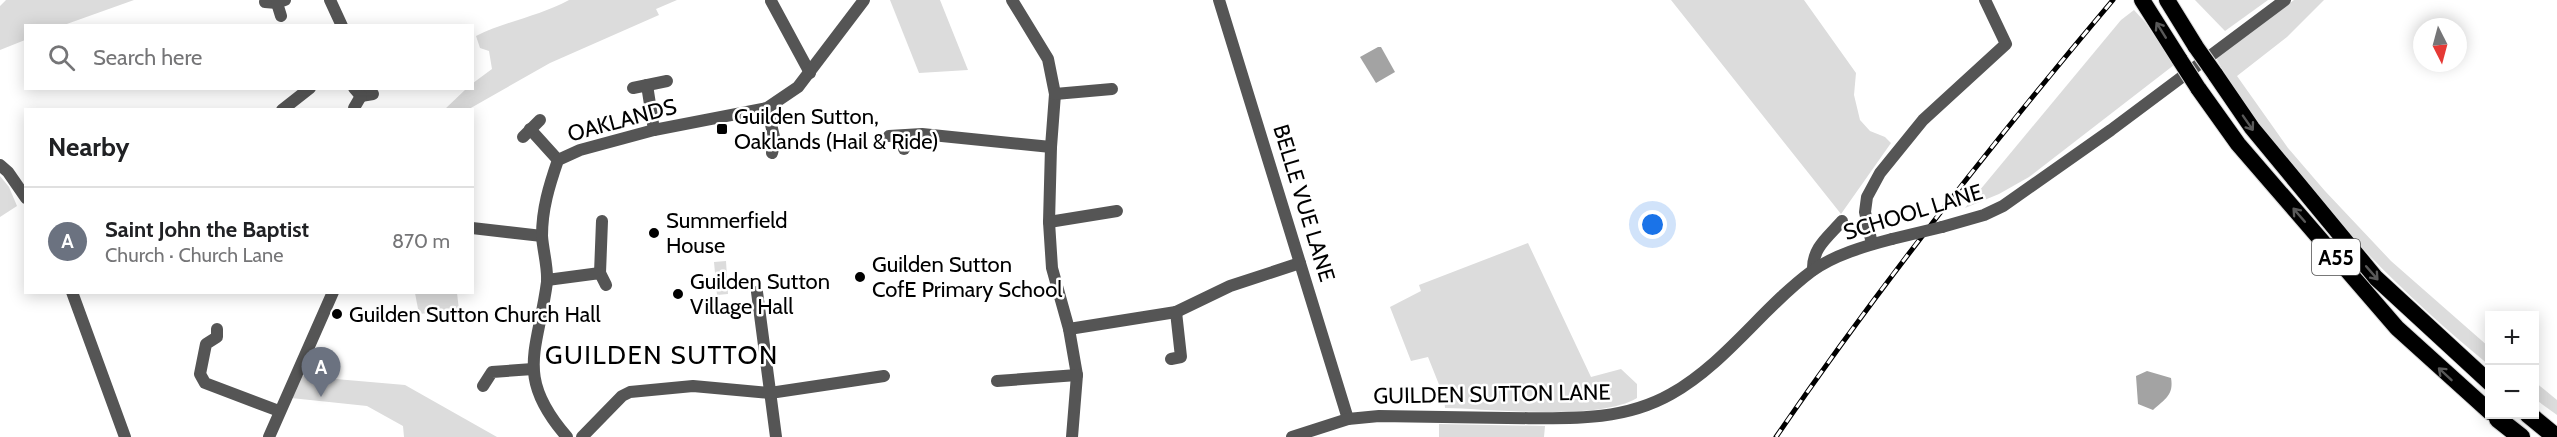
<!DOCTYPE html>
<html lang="en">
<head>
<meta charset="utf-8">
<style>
	body { margin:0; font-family:Cabin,sans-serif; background:#f2f2f2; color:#202124 }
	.controls { position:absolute; right:18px; bottom:18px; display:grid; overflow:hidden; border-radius:0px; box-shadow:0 3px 15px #0003 }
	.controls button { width:54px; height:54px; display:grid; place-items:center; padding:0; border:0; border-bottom:2px solid #e0e0e0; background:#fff; color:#202124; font:30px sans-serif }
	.compass { position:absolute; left:2413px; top:18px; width:54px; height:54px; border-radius:50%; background:#fff; box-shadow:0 3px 15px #0003; rotate:174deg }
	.you { position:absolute; left:1653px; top:225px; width:21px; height:21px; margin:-15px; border:4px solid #fff; border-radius:50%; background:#1a73e8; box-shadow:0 0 0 9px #1a73e833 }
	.badge { display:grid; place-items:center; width:39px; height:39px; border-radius:50%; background:#0f766e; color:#fff; font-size:20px; font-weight:700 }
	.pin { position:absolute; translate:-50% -50px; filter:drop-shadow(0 2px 3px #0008) }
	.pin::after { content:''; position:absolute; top:32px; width:21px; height:18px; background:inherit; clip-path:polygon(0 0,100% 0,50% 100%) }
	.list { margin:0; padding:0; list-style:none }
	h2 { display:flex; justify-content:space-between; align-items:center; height:78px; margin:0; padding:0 24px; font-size:26px }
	h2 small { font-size:20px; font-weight:400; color:#757577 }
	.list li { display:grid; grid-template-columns:39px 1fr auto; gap:18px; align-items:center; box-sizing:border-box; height:108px; padding:0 24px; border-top:2px solid #e0e0e0 }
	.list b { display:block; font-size:22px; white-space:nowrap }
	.list p { margin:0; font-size:20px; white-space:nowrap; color:#757577 }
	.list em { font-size:20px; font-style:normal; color:#757577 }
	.icon { flex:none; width:33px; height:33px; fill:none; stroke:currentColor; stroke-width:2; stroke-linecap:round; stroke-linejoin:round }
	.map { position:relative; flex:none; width:2557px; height:437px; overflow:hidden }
	.search { position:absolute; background:#fff; box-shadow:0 3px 15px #0003; left:24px; top:24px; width:450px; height:66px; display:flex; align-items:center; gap:15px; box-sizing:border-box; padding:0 21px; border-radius:0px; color:#757577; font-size:22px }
	.panel { position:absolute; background:#fff; box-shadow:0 3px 15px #0003; left:24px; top:108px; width:450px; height:186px; border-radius:0px }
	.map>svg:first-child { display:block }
	.green { fill:#dcdcdc }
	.water { fill:#a3a3a3 }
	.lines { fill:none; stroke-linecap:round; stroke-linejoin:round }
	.trunk-casing { stroke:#dbdbdb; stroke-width:18 }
	.motorway-casing { stroke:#dbdbdb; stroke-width:20 }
	.minor { stroke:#555; stroke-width:12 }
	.tertiary { stroke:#555; stroke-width:12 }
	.trunk { stroke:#000; stroke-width:16 }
	.motorway { stroke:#000; stroke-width:18 }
	.rail-casing { stroke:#000; stroke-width:5 }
	.rail { stroke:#fff; stroke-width:3; stroke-dasharray:9; stroke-linecap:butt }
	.trunk-bridge-casing { stroke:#dbdbdb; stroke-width:18; stroke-linecap:butt }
	.tertiary-bridge { stroke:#555; stroke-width:12 }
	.trunk-bridge { stroke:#000; stroke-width:16 }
	.oneway { stroke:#595959 }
	.poi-dot { fill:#000; stroke:#fff; stroke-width:2 }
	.labels { text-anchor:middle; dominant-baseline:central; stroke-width:5; stroke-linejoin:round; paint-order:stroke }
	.shield { fill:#fff; stroke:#4c4c4c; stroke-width:1.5 }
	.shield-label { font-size:21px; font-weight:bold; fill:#000 }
	.poi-label { font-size:22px; fill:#000; stroke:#fff; text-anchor:start }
	.street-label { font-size:22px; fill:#000; stroke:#fff }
	.quarter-label { font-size:26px; letter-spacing:1.5px; fill:#000; stroke:#fff }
</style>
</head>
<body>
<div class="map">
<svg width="2557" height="437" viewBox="0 0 2557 437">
	<rect width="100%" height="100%" fill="#fff"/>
	<!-- green -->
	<g class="green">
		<path d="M6,0H134L64,25L26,26L25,40L0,50V6Z"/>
		<path d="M569,0H677L656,9L659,15L550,63L469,109H445L466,89L472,88L473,83L492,69L489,51L480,48L476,36C506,21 540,16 569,0Z"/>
		<path d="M890,0H940L968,70L919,73Z"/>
		<path d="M1671,0H1804L1856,73L1854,95L1860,120L1870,131L1885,137L1891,143L1841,214Z"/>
		<path d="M2195,0H2268L2225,31Z"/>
		<path d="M2294,0H2324L2287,37L2237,76L2288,148L2325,191L2391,261L2489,347V365C2406,297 2331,222 2267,134C2249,109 2231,85 2216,58Z"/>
		<path d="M2134,10L2145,22L2174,65L2029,177L1999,194L1965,208L2121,20Z"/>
		<path d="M0,176L9,187L17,206L0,217Z"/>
		<path d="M1528,243L1591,377L1621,369L1637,384V398C1599,421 1491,409 1445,408L1444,397L1428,357L1411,361L1390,307L1421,291L1419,285Z"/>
		<path d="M726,261L728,294L717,295L714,262Z"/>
		<path d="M415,293H457L459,310L419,314Z"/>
		<path d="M301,376L405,385L497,437H404L403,426L367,406L291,398Z"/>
		<path d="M2535,382L2557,400V415L2535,399Z"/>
		<path d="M1439,424L1545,426L1544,437H1439Z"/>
	</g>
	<!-- water -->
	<g class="water">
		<path d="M1378,47H1381L1395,72L1376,83L1360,57Z"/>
		<path d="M2147,371L2171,378C2174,395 2165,399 2153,410L2138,404L2136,376Z"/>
	</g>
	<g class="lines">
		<defs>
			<g id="trunk">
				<path d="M2142,0L2180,60"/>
				<path d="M2167,0L2196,47"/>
				<path d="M2215,74L2252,128L2376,278L2490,383"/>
				<path d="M2198,88L2238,144L2397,328L2490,412"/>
			</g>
			<g id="motorway">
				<path d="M2528,414L2556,437"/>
				<path d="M2498,419L2521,437"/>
			</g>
		</defs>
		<!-- trunk casing -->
		<use href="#trunk" class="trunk-casing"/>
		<!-- motorway casing -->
		<use href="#motorway" class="motorway-casing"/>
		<!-- minor -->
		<g class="minor">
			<path d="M330,0L342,26"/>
			<path d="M1012,0L1048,59L1055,94L1051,147L1049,222L1052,268L1069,329L1077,375L1072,437"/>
			<path d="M1219,0L1348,419"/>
			<path d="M771,1L810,73"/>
			<path d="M265,2L277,3"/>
			<path d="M281,16L277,3L285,0"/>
			<path d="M647,85L654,130"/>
			<path d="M354,88L361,96L373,94"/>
			<path d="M633,88L667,81"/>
			<path d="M1055,94L1112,89"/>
			<path d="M354,108L361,96"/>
			<path d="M767,108L775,141L772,153"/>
			<path d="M282,110L310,88"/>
			<path d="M530,129L558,160"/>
			<path d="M889,136L922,134L1051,147"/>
			<path d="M904,136V149"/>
			<path d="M523,137L540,120"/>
			<path d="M1049,222L1117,211"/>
			<path d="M472,228L542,236"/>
			<path d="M1872,244L1865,212L1867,197L1880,173L1923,120L2006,44L1985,0"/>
			<path d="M1813,270C1812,248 1828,237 1842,221"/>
			<path d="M600,273L602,221"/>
			<path d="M547,280L600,273L606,285"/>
			<path d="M757,292L776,437"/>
			<path d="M1176,312L1230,286L1300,263"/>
			<path d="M217,329V337L206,344L200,374L205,383L279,411"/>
			<path d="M1069,329L1176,312L1181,357L1171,359"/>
			<path d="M997,381L1077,375"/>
			<path d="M483,386L492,372L533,369"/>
			<path d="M269,437L333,292"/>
			<path d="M567,437C514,376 538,351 547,282C548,267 543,251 542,236C542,209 549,186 558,160L580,150L654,130L767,108L798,87L864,0"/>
			<path d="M582,437L622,396L630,392L693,386L770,393L884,376"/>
		</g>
		<!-- tertiary -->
		<g class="tertiary">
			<path d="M0,165L8,172L26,198"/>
			<path d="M1942,227L1984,215L2003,206L2111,130L2285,0"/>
			<path d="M72,292L125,437"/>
			<path d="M1292,437L1348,419L1379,416C1421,417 1464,417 1507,418C1563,418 1620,423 1671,394C1726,363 1762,308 1812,271C1834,255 1865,246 1892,239"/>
		</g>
		<!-- trunk -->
		<use href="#trunk" class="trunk"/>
		<!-- motorway -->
		<use href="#motorway" class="motorway"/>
		<defs>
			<path id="rail" d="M1776,437C1880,285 1994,141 2113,0"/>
		</defs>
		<!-- rail casing -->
		<use href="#rail" class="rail-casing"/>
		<!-- rail -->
		<use href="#rail" class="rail"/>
		<defs>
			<g id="trunk-bridge">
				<path d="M2196,47L2215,74"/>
				<path d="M2180,60L2198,88"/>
			</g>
		</defs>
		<!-- trunk-bridge casing -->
		<use href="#trunk-bridge" class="trunk-bridge-casing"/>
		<!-- tertiary-bridge -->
		<path class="tertiary-bridge" d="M1892,239L1942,227"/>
		<!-- trunk-bridge -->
		<use href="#trunk-bridge" class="trunk-bridge"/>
	</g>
	<!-- one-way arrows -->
	<defs><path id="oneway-shaft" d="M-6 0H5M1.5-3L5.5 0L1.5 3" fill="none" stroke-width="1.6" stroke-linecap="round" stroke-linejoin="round" transform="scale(1.5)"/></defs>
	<g class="oneway">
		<use href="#oneway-shaft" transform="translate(2161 30) rotate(-122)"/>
		<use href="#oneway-shaft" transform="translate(2248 123) rotate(55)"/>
		<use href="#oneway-shaft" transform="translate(2299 215) rotate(-131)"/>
		<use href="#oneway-shaft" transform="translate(2372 273) rotate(49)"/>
		<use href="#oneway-shaft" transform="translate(2445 374) rotate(-137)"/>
	</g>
	<!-- markers -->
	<g class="poi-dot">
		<rect x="716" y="123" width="12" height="12" rx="3"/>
		<circle cx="654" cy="233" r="6"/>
		<circle cx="860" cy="277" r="6"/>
		<circle cx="678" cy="294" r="6"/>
		<circle cx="337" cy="314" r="6"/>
	</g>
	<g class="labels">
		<!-- shield labels -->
		<rect class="shield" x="2312" y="239" width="48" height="36" rx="4.5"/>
		<g class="shield-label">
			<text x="2336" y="257">A55</text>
		</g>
		<!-- poi labels -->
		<g class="poi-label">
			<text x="734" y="116">Guilden Sutton,<tspan x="734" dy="25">Oaklands (Hail &amp; Ride)</tspan></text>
			<text x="666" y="220">Summerfield<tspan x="666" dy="25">House</tspan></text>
			<text x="872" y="264">Guilden Sutton<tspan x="872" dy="25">CofE Primary School</tspan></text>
			<text x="690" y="281">Guilden Sutton<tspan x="690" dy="25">Village Hall</tspan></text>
			<text x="349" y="314">Guilden Sutton Church Hall</text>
		</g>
		<!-- street labels -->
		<g class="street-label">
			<text transform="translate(622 120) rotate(-15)">OAKLANDS</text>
			<text transform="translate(1304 203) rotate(73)">BELLE VUE LANE</text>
			<text transform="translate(1913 212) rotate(-17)">SCHOOL LANE</text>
			<text transform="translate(1492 394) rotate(-1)">GUILDEN SUTTON LANE</text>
		</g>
		<!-- quarter labels -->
		<g class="quarter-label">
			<text x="662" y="355">GUILDEN SUTTON</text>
		</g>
	</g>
</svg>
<div class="controls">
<button>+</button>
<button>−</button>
</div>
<svg class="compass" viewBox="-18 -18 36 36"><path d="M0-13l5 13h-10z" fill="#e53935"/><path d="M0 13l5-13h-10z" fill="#757577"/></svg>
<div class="you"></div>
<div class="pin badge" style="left:321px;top:397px;background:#6b7280">A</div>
<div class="search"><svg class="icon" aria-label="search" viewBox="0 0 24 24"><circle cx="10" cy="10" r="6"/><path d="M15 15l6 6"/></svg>Search here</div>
<section class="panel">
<h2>Nearby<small></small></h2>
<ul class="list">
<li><span class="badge" style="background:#6b7280">A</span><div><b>Saint John the Baptist</b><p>Church · Church Lane</p></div><em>870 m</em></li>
</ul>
</section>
</div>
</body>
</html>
